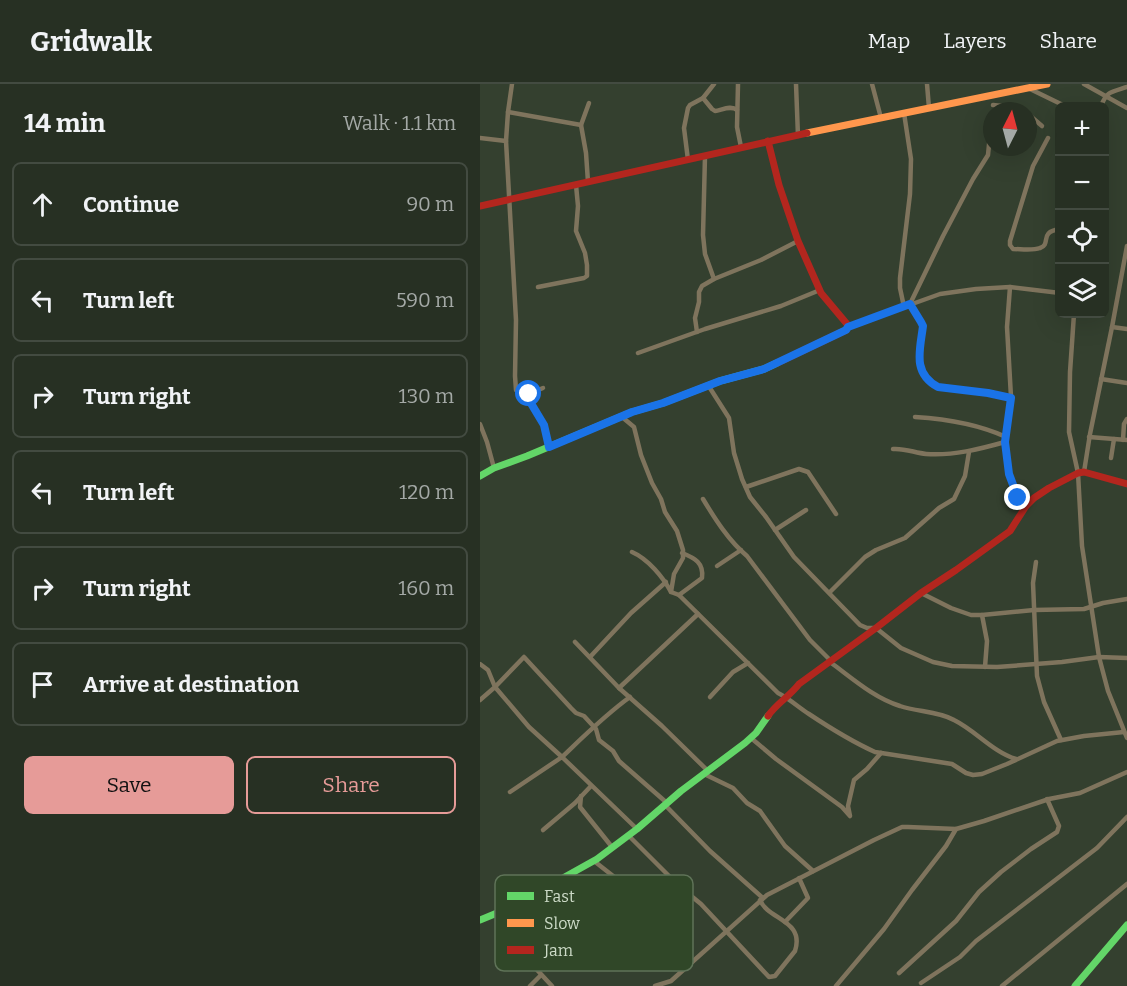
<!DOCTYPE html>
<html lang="en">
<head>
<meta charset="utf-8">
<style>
	body { margin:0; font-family:Bitter,serif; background:#2f382b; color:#f1f3f6 }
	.controls { position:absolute; right:18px; top:18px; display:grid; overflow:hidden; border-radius:9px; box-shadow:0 6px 24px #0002 }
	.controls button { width:54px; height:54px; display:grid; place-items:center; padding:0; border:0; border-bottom:2px solid #434b41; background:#273023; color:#f1f3f6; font:30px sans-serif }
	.compass { position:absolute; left:503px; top:18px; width:54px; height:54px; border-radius:50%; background:#273023; box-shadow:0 6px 24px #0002; rotate:6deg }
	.stop { position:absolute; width:18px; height:18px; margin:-14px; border:4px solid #1a73e8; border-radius:50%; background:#fff }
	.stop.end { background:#1a73e8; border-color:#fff; box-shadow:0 2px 6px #0008 }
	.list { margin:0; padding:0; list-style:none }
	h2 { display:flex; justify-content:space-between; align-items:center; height:78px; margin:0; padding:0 24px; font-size:26px }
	h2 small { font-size:20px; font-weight:400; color:#a4a9a6 }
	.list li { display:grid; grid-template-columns:39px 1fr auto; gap:18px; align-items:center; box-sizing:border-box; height:84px; margin:0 12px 12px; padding:0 12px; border:2px solid #434b41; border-radius:9px }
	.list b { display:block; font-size:22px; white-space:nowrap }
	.list em { font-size:20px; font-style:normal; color:#a4a9a6 }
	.actions { display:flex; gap:12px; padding:18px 24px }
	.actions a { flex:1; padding:14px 0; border:2px solid #e69b98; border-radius:9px; text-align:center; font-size:21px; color:#e69b98 }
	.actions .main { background:#e69b98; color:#111 }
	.icon { flex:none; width:33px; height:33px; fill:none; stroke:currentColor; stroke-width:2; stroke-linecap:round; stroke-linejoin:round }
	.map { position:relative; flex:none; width:647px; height:902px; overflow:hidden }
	header { display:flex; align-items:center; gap:36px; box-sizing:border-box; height:84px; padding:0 30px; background:#273023; border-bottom:2px solid #434b41 }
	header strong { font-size:28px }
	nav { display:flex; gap:33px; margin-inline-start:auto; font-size:21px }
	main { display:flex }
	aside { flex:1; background:#273023 }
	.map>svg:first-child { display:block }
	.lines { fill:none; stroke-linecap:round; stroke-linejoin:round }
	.street { stroke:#7f745d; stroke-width:4.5 }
	.fast { stroke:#63d668; stroke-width:7 }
	.slow { stroke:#ff974d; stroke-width:7 }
	.jam { stroke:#b3261e; stroke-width:7 }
	.route { stroke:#1a73e8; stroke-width:8 }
	.key { fill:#304728; stroke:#5f7358; stroke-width:1.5 }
	.key-label { font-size:16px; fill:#cddbc8 }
</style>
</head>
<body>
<header>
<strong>Gridwalk</strong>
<nav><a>Map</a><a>Layers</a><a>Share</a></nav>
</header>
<main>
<aside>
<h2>14 min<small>Walk · 1.1 km</small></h2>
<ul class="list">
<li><svg class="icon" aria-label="ahead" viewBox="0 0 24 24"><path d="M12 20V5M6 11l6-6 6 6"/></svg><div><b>Continue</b></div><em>90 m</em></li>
<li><svg class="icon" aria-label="left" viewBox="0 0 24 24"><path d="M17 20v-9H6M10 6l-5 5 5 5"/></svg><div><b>Turn left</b></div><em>590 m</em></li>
<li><svg class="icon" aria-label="right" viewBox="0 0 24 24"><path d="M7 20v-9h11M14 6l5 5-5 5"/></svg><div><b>Turn right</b></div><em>130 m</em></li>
<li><svg class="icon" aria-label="left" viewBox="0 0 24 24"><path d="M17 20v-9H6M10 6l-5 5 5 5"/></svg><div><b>Turn left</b></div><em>120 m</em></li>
<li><svg class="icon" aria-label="right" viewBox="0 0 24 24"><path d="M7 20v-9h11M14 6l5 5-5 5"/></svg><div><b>Turn right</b></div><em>160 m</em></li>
<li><svg class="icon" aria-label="arrive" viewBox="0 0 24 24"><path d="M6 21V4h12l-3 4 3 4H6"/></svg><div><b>Arrive at destination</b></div></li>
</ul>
<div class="actions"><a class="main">Save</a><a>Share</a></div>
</aside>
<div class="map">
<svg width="647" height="902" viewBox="0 0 647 902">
	<rect width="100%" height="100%" fill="#34402f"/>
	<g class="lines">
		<!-- street -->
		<g class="street">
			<path d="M32,0L28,28L26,57L36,236L35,292L36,306"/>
			<path d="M258,0L257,43L261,63"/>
			<path d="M316,0L318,52"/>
			<path d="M392,0L401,34"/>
			<path d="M447,0L449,24"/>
			<path d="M604,0L647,24"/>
			<path d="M550,5L585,22"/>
			<path d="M223,14L232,25L235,27C242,26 251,21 257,26"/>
			<path d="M513,21L532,23L544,27"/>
			<path d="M621,22C627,7 631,8 647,3"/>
			<path d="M28,28L101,41"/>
			<path d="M512,30L508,71L493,95L463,152L430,220L441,238L443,242C440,267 432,289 458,303L508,308L531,313"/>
			<path d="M548,30L562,42"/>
			<path d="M0,54L26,57"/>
			<path d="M568,54L553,82L530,157V161L533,165C541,165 552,167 560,164C572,160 558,148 580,145"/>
			<path d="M225,72L223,151L225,170L234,195"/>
			<path d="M208,76L204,44L208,24L210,21L223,14L234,0"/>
			<path d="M108,98L106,69L101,41L109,19"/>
			<path d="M58,203L104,194L107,192V181L105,169L96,147L98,122L96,101"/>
			<path d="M530,203L527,243L531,313L525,358L529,390L538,414L546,422"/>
			<path d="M424,223L420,204V194L430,110L431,75L424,29"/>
			<path d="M594,230L590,288L589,348L598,389L602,462L619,573L628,607L647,654"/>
			<path d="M368,243L460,210L496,205L530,203L580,209"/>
			<path d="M632,243L647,245"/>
			<path d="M217,248L215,234L219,218V208L222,202L234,195L281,176L318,157"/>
			<path d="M158,269L225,245L301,222L340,206"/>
			<path d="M621,295L647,299"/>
			<path d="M228,301L249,334L254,369L262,395L270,413L286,433L314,473L380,541L387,544H396L421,564L453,578L472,582L517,583L582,578L619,573L647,574"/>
			<path d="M63,304L49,310V316L64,341L69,363"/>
			<path d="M142,333L154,343L161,371L172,399L181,415L185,428L197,447L203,466V474L194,490L191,508"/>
			<path d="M435,333C466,335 498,340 526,353"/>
			<path d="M0,340L7,358L14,384"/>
			<path d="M609,353L647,356"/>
			<path d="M643,356L644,340L647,335"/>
			<path d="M413,365C425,364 435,369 446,370C473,372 500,365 525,358"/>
			<path d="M631,374L634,355"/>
			<path d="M604,388L610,350L632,243L647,162"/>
			<path d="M266,403L319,385L328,388L356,430"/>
			<path d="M223,415C235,435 249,457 267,472L330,556L351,577"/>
			<path d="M295,446L326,426"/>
			<path d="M152,468C168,475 183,493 191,508L199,511L298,609C310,615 318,623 329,630C350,644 373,658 395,668L472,680L486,689L493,691L502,690L527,680L577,657L604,652L644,648"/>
			<path d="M556,478L553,499L557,592L564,618L581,656"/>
			<path d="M237,482L261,466"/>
			<path d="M350,508L385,473L396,466L425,454L459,424L474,415L485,392L489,368"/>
			<path d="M441,509L471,524L491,531H502L554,526L604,525L623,519L647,515"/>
			<path d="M199,511L222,494C224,479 215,474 202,469"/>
			<path d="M502,531L507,557L505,583"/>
			<path d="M95,558L139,604L182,642L228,687"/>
			<path d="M110,573L151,529L186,498"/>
			<path d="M350,578C372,594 394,614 420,622C437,628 458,627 474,636C496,647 513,668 536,675"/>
			<path d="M0,580L8,586L15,603L0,616"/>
			<path d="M139,604L218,530"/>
			<path d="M150,613C125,631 104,652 82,673L49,643L15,603L44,573L91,624L96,629L104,632L116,645L119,656L133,667L139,677L187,719"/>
			<path d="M230,613L253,588L268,579"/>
			<path d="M271,654L296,675L362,723L370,732L368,722L374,696L387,685L401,669"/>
			<path d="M224,690L253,704L267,719L280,727L305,762L333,787"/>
			<path d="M30,708L82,673L157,745"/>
			<path d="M101,712L100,723L132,763"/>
			<path d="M185,721L230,767L283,814"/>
			<path d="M63,746L95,719L111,702"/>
			<path d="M148,751L199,802L221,820L289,893L295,892L315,867C325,836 288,836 280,816"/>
			<path d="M114,777L142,799L159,824L163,825L194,814L202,804"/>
			<path d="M17,829L24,839L34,861L72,902"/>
			<path d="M305,838L328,814L319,794"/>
			<path d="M419,889L476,837L499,808L521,788L551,765L577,748L579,742L567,715"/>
			<path d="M441,899L480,873L496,857L617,764L647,733"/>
			<path d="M50,902L61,891"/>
			<path d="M175,902L191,897L287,811L394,756L422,743H428L476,745L504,737L569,715L600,709L647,688"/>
			<path d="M356,902L404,845L432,806L466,762L476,745"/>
			<path d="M522,902L647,800"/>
		</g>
		<!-- fast -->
		<g class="fast">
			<path d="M0,392L14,384L47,372L152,328L183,319L240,297L284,285L297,279"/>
			<path d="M0,836L17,829L44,821L65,804L117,775L157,745L201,707L265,659L276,649L288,632"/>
			<path d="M595,902L647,841"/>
		</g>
		<!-- slow -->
		<path class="slow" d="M327,49L567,0"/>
		<!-- jam -->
		<g class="jam">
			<path d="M288,57L299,101L318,157L341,209L367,240L368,243L366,246L297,279"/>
			<path d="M0,122L327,49"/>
			<path d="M288,632C296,620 310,612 319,600L396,544L441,509L476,486L530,447L546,422L554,414L569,404L598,389L604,388L647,400"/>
		</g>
	</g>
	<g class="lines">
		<!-- route -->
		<path class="route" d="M49,310V316L64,341L69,363L152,328L183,319L240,297L284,285L366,246L368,243L430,220L441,238L443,242C440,266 432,289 458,303L508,309L531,314L525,358L529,390L538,414"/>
	</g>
	<!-- legend -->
	<rect x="15" y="791" width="198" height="96" rx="9" class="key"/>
	<rect x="27" y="808" width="27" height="8" fill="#63d668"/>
	<rect x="27" y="835" width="27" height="8" fill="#ff974d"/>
	<rect x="27" y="862" width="27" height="8" fill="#b3261e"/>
	<g class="key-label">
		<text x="64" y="818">Fast</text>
		<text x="64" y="845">Slow</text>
		<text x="64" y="872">Jam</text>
	</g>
</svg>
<div class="controls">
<button>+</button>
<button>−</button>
<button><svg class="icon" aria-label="locate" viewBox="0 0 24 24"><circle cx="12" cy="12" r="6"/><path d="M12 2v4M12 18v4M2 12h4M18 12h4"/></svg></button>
<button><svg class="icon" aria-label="layers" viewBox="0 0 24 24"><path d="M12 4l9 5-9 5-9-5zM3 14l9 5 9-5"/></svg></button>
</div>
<svg class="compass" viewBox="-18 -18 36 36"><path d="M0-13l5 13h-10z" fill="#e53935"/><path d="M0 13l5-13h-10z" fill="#a4a9a6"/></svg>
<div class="stop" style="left:49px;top:310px"></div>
<div class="stop end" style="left:538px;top:414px"></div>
</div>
</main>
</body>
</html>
